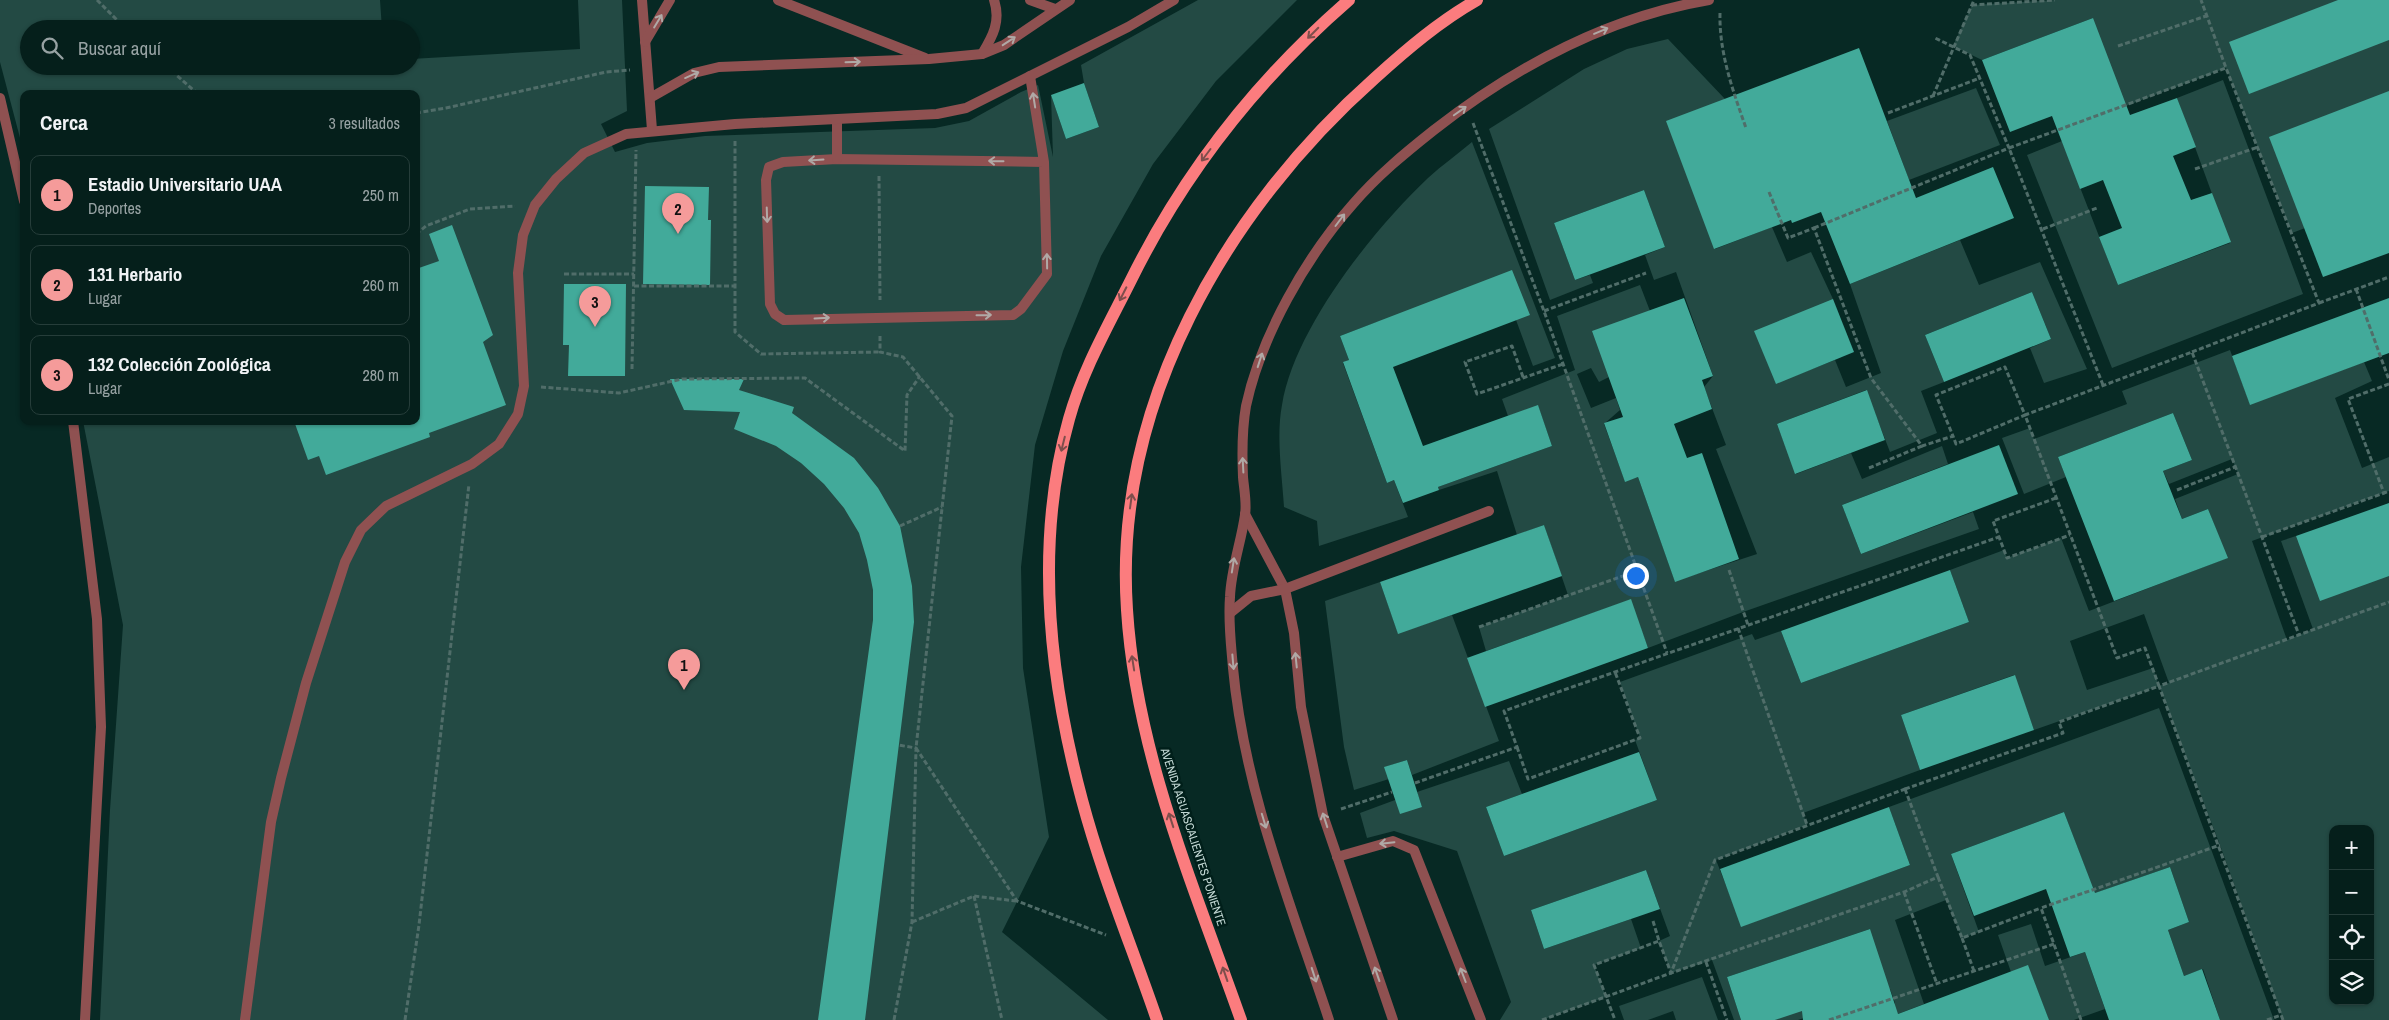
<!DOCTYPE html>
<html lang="es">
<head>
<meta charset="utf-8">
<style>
	body { margin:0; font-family:"Archivo Narrow",sans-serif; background:#0e2724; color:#f1f3f6 }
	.controls { position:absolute; right:15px; bottom:15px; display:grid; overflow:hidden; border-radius:10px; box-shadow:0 1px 4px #0004 }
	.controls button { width:45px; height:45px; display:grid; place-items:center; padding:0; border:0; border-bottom:1px solid #263d3a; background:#051f1b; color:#f1f3f6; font:25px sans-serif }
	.you { position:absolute; left:1635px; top:575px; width:18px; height:18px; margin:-12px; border:4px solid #fff; border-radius:50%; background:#1a73e8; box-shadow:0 0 0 8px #1a73e833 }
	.badge { display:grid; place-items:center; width:32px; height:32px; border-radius:50%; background:#f59b9a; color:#111; font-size:16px; font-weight:700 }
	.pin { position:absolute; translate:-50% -41px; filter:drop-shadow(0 1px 2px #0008) }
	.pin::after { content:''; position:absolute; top:26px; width:18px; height:15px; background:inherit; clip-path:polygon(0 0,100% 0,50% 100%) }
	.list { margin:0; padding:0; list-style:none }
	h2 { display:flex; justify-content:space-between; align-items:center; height:65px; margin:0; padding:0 20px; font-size:21px }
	h2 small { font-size:16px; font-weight:400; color:#97a2a3 }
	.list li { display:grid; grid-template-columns:32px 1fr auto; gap:15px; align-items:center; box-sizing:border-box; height:80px; margin:0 10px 10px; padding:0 10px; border:1px solid #263d3a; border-radius:10px }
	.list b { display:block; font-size:19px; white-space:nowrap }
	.list p { margin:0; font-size:16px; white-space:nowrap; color:#97a2a3 }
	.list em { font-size:16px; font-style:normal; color:#97a2a3 }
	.icon { flex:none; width:28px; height:28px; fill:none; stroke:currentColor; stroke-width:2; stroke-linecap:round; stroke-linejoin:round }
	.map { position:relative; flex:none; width:2389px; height:1020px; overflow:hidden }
	.search { position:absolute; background:#051f1b; box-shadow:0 1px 4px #0004; left:20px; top:20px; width:400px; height:55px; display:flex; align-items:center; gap:12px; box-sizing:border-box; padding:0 18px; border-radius:28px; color:#97a2a3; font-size:19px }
	.panel { position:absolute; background:#051f1b; box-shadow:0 1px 4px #0004; left:20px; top:90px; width:400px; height:335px; border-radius:10px }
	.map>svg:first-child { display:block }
	.green { fill:#234a44; fill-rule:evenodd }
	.building { fill:#42aa9a }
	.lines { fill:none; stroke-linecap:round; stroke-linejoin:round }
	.path { stroke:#506d69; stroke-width:3; stroke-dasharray:5 2.5; stroke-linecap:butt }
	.lane { stroke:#8f5151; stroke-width:10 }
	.street { stroke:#8f5151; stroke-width:10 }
	.primary { stroke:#fb7c7e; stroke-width:12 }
	.oneway { stroke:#b0a9a6 }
	.oneway2 { stroke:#7e4e4c }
	.labels { text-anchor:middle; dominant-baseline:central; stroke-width:5; stroke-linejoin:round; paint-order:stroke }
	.street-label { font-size:12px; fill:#c2d8d4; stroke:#001f1a }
</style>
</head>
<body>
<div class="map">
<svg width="2389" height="1020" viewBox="0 0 2389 1020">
	<rect width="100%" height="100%" fill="#072924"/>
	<!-- green -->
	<g class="green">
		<path d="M0,0H380L382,29H29V66H411V59L580,49L578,0H622L627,111L601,124L615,152L647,143L705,136L935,128L969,121L1021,92L1038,85L1053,157L1051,95L1066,139L1099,127L1084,83L1081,65L1198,0H1297L1216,81L1153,164L1101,256L1063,351L1035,445L1021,567L1023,668L1049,837L1002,932L1108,1020H100L110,810L123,625L83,421H416V94H24V153L0,62Z"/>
		<path d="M2055,0H2389V196L2292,233L2226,68L2073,126L2093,18L1982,60L1953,46L1972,5Z"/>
		<path d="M1668,39L1725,99L1715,249L1772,227L1787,262L1811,252L1833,299L1776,383L1835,360L1846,387L1881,373L1850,284L1960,240L1979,285L2040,262L2087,369L2044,383L2030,348L2051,339L2032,292L1925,335L1944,382L1921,391L1937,433L1890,452L1866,390L1777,424L1796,474L1851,453L1862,479L1942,446L1948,464L1842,505L1861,554L1973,512L1979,529L1743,612L1648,648L1630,600L1486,651L1479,627L1568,595L1544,525L1517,535L1497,471L1439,490L1438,487L1552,446L1538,406L1508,416L1502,399L1575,370L1557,316L1640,285L1650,311L1609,377L1599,382L1591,368L1577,374L1591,408L1616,398L1620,410L1604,424L1625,481L1638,477L1675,581L1757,554L1716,449L1726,445L1704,387L1713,376L1676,272L1654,280L1645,255L1665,247L1644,190L1554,223L1575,280L1590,275L1593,283L1550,300L1489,129L1584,69L1627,49Z"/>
		<path d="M2223,80L2303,294L2112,368L2027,155L2062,141L2118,285L2230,243L2177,98Z"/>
		<path d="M1976,88L2000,145L1909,180L1887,121Z"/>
		<path d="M1472,142L1555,358L1533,366L1516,320L1377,322L1340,336L1349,360L1343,363L1387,483L1394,480L1408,517L1319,546L1317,521L1284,507C1282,475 1276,436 1282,405C1294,329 1373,230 1428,178C1442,165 1458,154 1472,142Z"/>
		<path d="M2230,350L2250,404L2364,362L2372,381L2335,398L2362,468L2389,457V491L2252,541L2287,640L2313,629L2281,541L2296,536L2389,576V1020H2283L2220,845L2159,686L2034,730L2014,675L1901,715L1920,770L1803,813L1807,825L1716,860L1742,926L1910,865L1889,807L2159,708L2274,1020H2220L2203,969L2184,976L2168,930L2189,922L2170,867L2053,908L2087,873L2064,812L1951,854L1979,932L1962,938L1946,900L1895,920L1924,1004L1882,1020L1895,1003L1890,989L1798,1020H1775L1870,929L1727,977L1741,1020H1734L1712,960L1671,973L1659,941L1670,936L1646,870L1531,910L1544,949L1631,919L1641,948L1594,965L1606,997L1542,1020H1500L1511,1002L1457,851L1394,831L1367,838L1360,813L1395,800L1422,807L1417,792L1509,761L1522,794L1486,807L1504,856L1657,800L1635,740L1640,738L1620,682L1752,634L1755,640L1781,631L1801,683L1969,622L1950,570L2004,550L2007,558L2061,538L2089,611L2227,558L2208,509L2182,519L2175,499L2238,474L2232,459L2169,484L2163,471L2192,460L2173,413L2058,457L2066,477L2024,494L2002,438L2030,428L2034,439L2127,404L2122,391ZM2144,614L2169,683L2159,686L2153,668L2087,690L2070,641ZM2333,829H2370V1001H2333Z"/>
		<path d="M1380,582L1398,633L1452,615L1499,741L1412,775L1407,760L1385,767L1389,779L1354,790L1344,747L1325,601Z"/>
		<path d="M2031,924L2045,966L2085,952L2105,1009L2074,1020H2045L2048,1018L2028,966L2011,972L1998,935Z"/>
		<path d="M1702,977L1718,1020H1676L1673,1011L1648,1020H1624L1619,1006Z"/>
	</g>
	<!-- building -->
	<g class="building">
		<path d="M2338,0H2389V40L2249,94L2229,42Z"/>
		<path d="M2093,18L2130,115L2177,98L2196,147L2173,156L2191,200L2212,193L2231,242L2118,285L2099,237L2122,228L2103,180L2080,189L2052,116L2010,132L1982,60Z"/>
		<path d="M1859,48L1916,198L1993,167L2014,218L1850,284L1821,212L1792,223L1791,220L1714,249L1666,121Z"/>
		<path d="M1084,83L1099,127L1066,139L1051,95Z"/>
		<path d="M2389,91V253L2323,277L2269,137Z"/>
		<path d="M645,186L709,187L708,220H711L710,285L643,284Z"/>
		<path d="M1644,190L1665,247L1575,280L1554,223Z"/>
		<path d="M452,225L493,335L483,342L506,405L429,433L430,437L326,475L319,456L308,460L294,421H416V269L439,261L429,234Z"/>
		<path d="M1512,270L1530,315L1393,367L1423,446L1538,405L1552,446L1438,487L1439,490L1403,503L1394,480L1387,483L1343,362L1349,360L1340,336Z"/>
		<path d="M564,284H626L625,376H568L569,345H563Z"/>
		<path d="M2032,292L2051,339L1944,382L1925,335Z"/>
		<path d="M1684,298L1713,376L1702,380L1712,409L1674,424L1687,458L1702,453L1739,559L1675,582L1638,477L1625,482L1604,423L1623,417L1592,331Z"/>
		<path d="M2389,298V353L2250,405L2232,356Z"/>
		<path d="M1833,299L1854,352L1776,384L1754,331Z"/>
		<path d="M670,379H744L739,390L794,407L792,413L854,458L878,488L900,526L912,586L914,622L865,1020H818L873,620V590L867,560L859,533L844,508L824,484L801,463L776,446L734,429L740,412L684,410Z"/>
		<path d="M1867,390L1885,440L1795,474L1777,424Z"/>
		<path d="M2173,413L2192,460L2163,471L2182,519L2208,509L2228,558L2114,601L2058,457Z"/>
		<path d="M1999,445L2018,494L1861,554L1842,505Z"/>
		<path d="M2389,503V576L2320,601L2296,536Z"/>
		<path d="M1544,525L1562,576L1398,634L1380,582Z"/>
		<path d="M1950,570L1969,622L1801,683L1781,631Z"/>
		<path d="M1631,599L1648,648L1485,707L1467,658Z"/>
		<path d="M2015,675L2034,730L1920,770L1901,715Z"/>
		<path d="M1639,752L1657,800L1504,856L1486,807Z"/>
		<path d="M1407,760L1422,807L1400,814L1384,767Z"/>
		<path d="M1889,807L1910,865L1741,927L1720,869Z"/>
		<path d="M2064,812L2095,893L2170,867L2189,922L2168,930L2184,976L2202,969L2220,1020H2109L2085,952L2070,957L2046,889L1974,916L1951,854Z"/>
		<path d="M1646,870L1660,909L1544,949L1531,910Z"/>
		<path d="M1870,929L1898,1014L2028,965L2049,1020H1803L1802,1011L1775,1020H1741L1727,977Z"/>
	</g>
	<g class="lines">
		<!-- path -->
		<g class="path">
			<path d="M97,0L126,29"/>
			<path d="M1972,5L2055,0"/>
			<path d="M1720,13C1719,53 1733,91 1746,128"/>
			<path d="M2118,46L2206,16"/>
			<path d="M166,66L198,94"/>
			<path d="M1933,96L1974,0"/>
			<path d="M416,113L446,108L606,72L630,70"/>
			<path d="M1888,113L1980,78"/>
			<path d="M1473,123L1544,311L1667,653"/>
			<path d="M735,141V332L761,354L880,352"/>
			<path d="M2195,169L2258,147"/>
			<path d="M879,176L880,300"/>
			<path d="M1769,192L1788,238L1814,228L1871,378L1922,446L1953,436L1956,444L2025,415L2005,367L1936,395L1953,436"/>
			<path d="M1814,228L2009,148L1970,55L1935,38"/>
			<path d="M2043,229L2097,208"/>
			<path d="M416,234L426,226L470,209L515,206"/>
			<path d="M564,274H634"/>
			<path d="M634,286H735"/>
			<path d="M2356,289L2389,380"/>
			<path d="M2319,303L2389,277"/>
			<path d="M1544,311L1646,273"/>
			<path d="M880,336V352L903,357L952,416L916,748L1017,901L1106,935"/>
			<path d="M2192,352L2319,303L2226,68"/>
			<path d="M632,369L636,150"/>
			<path d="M1523,377L1512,346L1465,362L1477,394L1563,364"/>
			<path d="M2389,384L2348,399L2384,493L2389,491"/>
			<path d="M2103,385L2009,148L2226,68L2201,0"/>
			<path d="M541,387L619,393L682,379L805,378L905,451L907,395L920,376"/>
			<path d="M1869,468L1922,446"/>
			<path d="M2177,490L2235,467"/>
			<path d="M2056,498L1993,521L2007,558L2070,535"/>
			<path d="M900,526L942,507"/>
			<path d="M2262,537L2384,493"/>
			<path d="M1729,570L1748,625"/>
			<path d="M1479,627L1637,571"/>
			<path d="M1738,628L1807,825"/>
			<path d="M1517,747L1528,779L1640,738L1615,672"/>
			<path d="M1415,783L1517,747L1504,711L1999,537"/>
			<path d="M1905,789L2063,733L2059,722L2159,686L2145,648L2117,658L2025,415L2192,352L2299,635"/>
			<path d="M1905,789L1938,877L1904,892L1671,973L1715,860Z"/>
			<path d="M1341,809L1392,792"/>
			<path d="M1938,877L1962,938L2041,908"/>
			<path d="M1904,892L1937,984"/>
			<path d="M974,896L1002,1020"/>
			<path d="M1653,921L1659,941"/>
			<path d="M912,922L974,896L1016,901"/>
			<path d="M1962,938L1974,971"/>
			<path d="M1706,962L1727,1020"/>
			<path d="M405,1020L419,925L469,484"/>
			<path d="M894,1020L912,922L916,748L898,745"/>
			<path d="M1542,1020L1671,973L1659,941L1594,965L1615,1020"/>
			<path d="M1829,1020L2054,944"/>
			<path d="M2081,1020L2041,908L2220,845"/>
			<path d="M2267,1020L2281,1015"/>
			<path d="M2283,1020L2159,686L2389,602"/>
		</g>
		<!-- lane -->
		<g class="lane">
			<path d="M642,0L652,130"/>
			<path d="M778,0L925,58"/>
			<path d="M1030,0L1055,9"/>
			<path d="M645,42L670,0"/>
			<path d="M982,54C993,36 1001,21 994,0"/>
			<path d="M1030,76L1044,162L1047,274L1021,309L1013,315L784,320L775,314L770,304L766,180L769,167L783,162L837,159L1044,162"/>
			<path d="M650,98L694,73L719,67L929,59L982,54L1004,45L1070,0"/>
			<path d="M837,120V159"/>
			<path d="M1245,514L1285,589L1294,633L1301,707L1323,815L1393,1020"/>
			<path d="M1230,613L1251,596L1285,589L1489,511"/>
			<path d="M1337,857L1393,841L1414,850L1481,1020"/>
			<path d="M245,1020L271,822L281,778L306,683L345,562L361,530L386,506L472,464L499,444L518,414L524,386L518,273L523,235L535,205L556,179L584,153L626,134L735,124L937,114L966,108L1128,27L1174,0"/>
			<path d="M1329,1020C1291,905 1244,789 1233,668C1231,644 1228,621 1230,597C1231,569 1241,543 1245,515C1247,503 1244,489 1243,477C1242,454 1242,429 1246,406C1261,336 1306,257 1353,204C1377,176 1405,153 1434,130C1515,67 1607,17 1709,0"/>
		</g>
		<!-- street -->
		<g class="street">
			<path d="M0,98L24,201"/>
			<path d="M73,421L97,619L101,727L85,1020"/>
		</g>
		<!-- primary -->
		<g class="primary">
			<path d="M1157,1020C1132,947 1102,875 1082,800C1049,677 1034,543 1069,419C1083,369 1108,326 1131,280C1184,173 1259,78 1349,0"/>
			<path d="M1241,1020C1194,887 1136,753 1127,610C1113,405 1226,210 1375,78C1407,49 1440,21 1477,0"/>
		</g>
	</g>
	<!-- one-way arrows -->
	<defs><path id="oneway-shaft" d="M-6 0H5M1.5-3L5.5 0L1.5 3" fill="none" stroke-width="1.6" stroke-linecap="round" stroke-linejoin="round" transform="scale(1.25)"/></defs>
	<g class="oneway">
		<use href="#oneway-shaft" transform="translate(658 21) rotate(-59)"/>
		<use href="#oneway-shaft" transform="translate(1601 31) rotate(-23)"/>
		<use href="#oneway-shaft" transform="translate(1009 41) rotate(-33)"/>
		<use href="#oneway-shaft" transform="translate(853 62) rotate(-2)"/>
		<use href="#oneway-shaft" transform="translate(692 75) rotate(-24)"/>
		<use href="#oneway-shaft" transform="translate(1034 100) rotate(-99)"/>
		<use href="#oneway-shaft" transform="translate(1460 111) rotate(-35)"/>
		<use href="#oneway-shaft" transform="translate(816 160) rotate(176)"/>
		<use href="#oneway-shaft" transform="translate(996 161) rotate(-179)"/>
		<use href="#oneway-shaft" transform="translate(767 215) rotate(88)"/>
		<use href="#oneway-shaft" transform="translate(1340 220) rotate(-53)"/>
		<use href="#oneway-shaft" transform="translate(1047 261) rotate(-91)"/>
		<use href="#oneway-shaft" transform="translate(984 315) rotate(-1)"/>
		<use href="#oneway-shaft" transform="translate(822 318) rotate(-3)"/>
		<use href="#oneway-shaft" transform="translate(1260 360) rotate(-72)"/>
		<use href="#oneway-shaft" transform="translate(1243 465) rotate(-93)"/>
		<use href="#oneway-shaft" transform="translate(1233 565) rotate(-81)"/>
		<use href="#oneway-shaft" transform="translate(1296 660) rotate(-96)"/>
		<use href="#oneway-shaft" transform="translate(1233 662) rotate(85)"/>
		<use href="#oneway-shaft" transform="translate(1325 820) rotate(-108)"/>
		<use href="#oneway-shaft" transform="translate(1264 821) rotate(73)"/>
		<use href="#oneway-shaft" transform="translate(1387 843) rotate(174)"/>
		<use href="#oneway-shaft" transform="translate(1377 974) rotate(-109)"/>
		<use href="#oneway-shaft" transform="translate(1314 975) rotate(72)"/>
		<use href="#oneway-shaft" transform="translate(1463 975) rotate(-111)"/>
	</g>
	<g class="oneway2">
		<use href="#oneway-shaft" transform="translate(1313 33) rotate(135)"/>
		<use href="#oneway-shaft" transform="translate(1206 155) rotate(127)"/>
		<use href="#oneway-shaft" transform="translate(1123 294) rotate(117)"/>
		<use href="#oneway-shaft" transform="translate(1063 444) rotate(104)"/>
		<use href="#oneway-shaft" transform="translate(1131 501) rotate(-82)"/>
		<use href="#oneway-shaft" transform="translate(1133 663) rotate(-99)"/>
		<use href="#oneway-shaft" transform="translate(1171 820) rotate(-108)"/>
		<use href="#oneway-shaft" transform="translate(1225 974) rotate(-109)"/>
	</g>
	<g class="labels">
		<!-- street labels -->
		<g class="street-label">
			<text transform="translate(1193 837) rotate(72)">AVENIDA AGUASCALIENTES PONIENTE</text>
		</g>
	</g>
</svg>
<div class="controls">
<button>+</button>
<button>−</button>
<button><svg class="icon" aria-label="locate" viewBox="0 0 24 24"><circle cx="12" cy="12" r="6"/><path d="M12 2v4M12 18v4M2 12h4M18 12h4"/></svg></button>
<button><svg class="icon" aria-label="layers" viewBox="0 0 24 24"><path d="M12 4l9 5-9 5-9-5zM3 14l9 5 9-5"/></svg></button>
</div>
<div class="you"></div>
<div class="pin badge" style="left:684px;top:690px">1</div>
<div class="pin badge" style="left:678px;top:234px">2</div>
<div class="pin badge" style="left:595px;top:327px">3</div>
<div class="search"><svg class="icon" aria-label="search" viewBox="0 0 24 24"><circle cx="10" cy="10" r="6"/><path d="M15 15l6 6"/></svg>Buscar aquí</div>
<section class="panel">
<h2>Cerca<small>3 resultados</small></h2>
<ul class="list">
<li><span class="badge">1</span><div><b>Estadio Universitario UAA</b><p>Deportes</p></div><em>250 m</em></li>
<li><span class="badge">2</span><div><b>131 Herbario</b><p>Lugar</p></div><em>260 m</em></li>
<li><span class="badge">3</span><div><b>132 Colección Zoológica</b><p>Lugar</p></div><em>280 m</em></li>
</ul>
</section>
</div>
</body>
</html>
